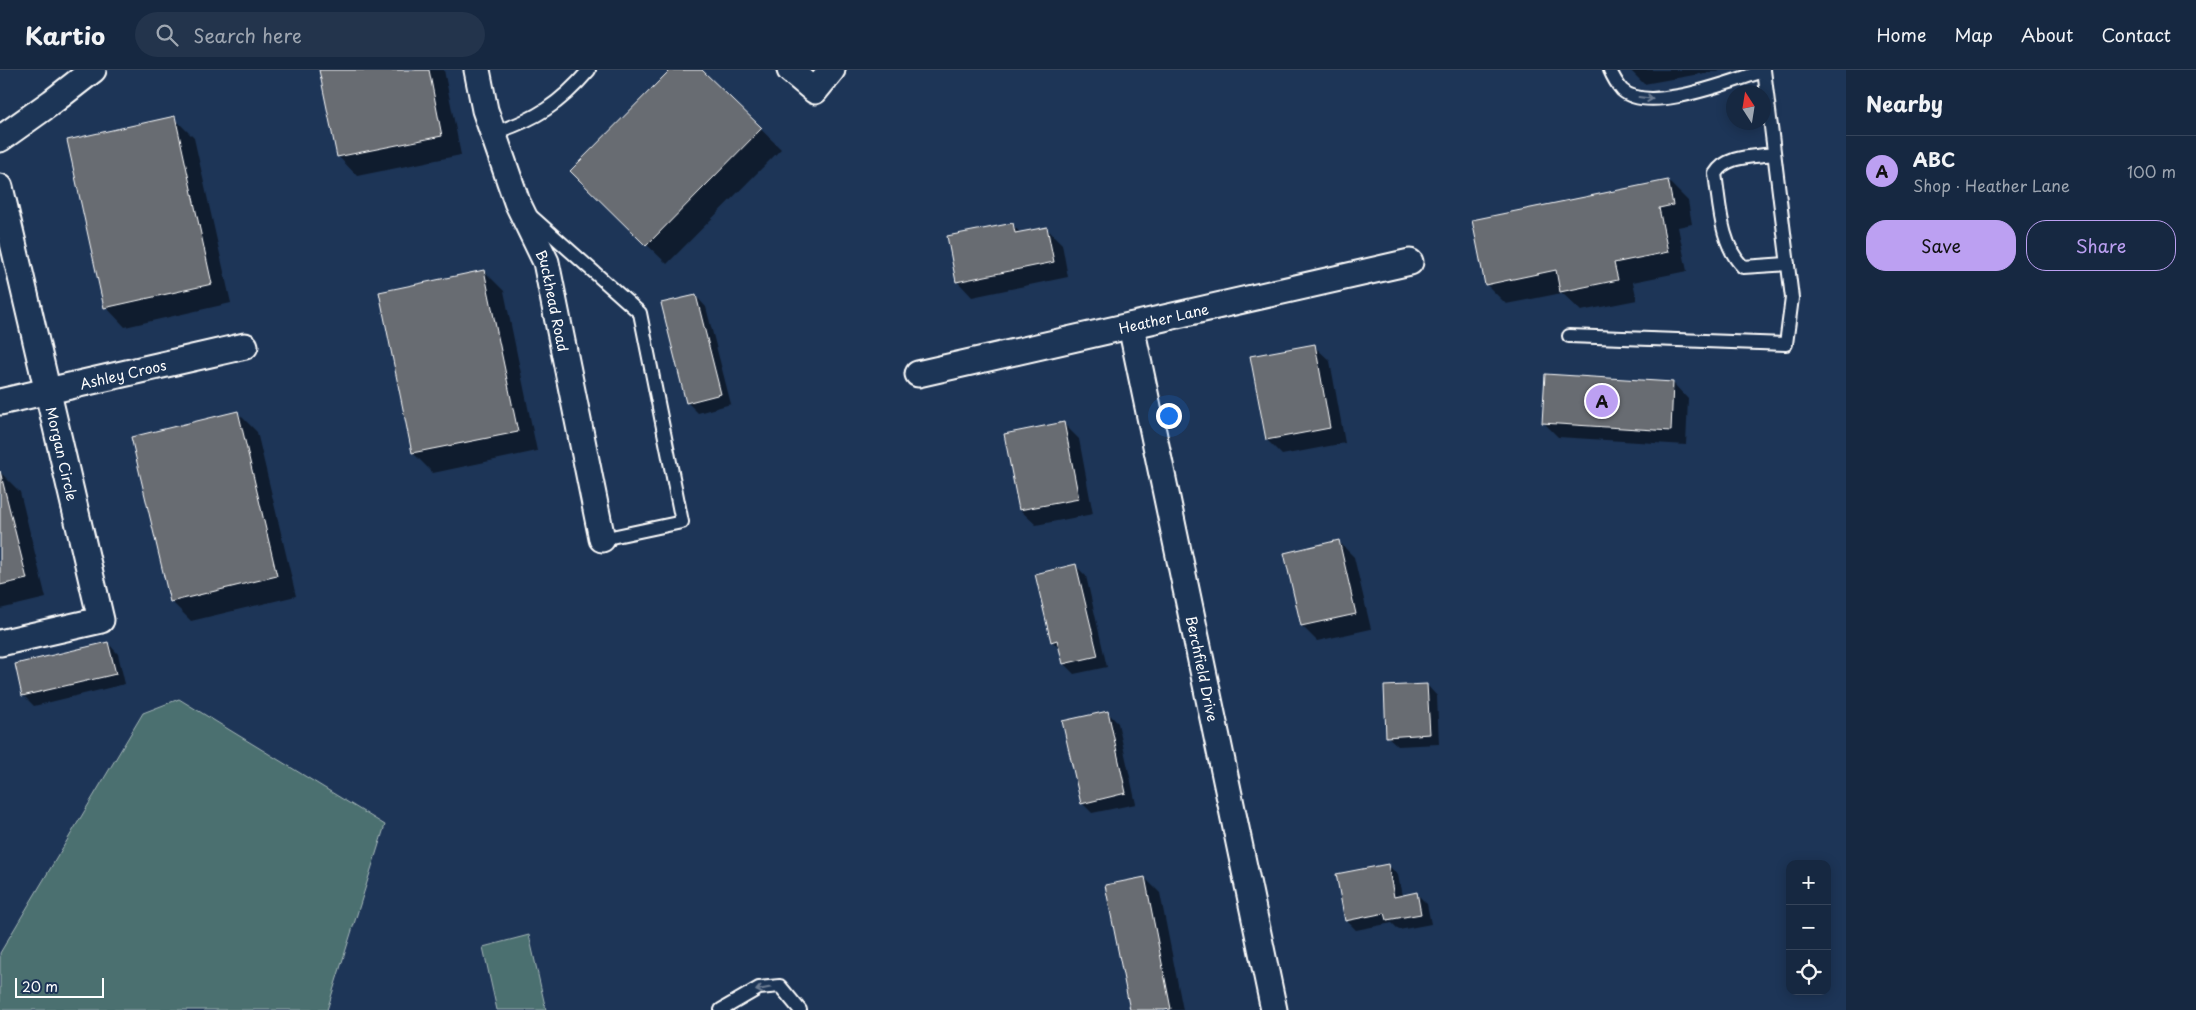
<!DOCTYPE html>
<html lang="en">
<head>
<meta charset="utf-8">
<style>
	body { margin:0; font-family:"Playpen Sans",sans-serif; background:#23344c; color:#f1f3f6 }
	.controls { position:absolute; right:15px; bottom:15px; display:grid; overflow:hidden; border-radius:10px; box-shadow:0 2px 12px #0003 }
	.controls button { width:45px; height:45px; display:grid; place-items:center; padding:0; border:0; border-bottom:1px solid #35445a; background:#162841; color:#f1f3f6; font:25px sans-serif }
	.compass { position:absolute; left:1726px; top:15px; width:45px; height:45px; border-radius:50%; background:#162841; box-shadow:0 2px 12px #0003; rotate:348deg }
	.scale { position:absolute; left:15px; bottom:12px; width:89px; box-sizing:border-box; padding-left:5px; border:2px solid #fff; border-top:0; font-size:14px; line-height:18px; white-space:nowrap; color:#fff; -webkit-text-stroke:4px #1d3557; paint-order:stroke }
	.you { position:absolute; left:1168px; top:345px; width:18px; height:18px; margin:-12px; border:4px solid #fff; border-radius:50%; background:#1a73e8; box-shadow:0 0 0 8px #1a73e833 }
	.badge { display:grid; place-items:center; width:32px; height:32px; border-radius:50%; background:#bca0f2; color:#111; font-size:16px; font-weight:700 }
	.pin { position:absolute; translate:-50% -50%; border:2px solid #fff; box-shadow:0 1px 5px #0006 }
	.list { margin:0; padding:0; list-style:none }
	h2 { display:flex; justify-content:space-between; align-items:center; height:65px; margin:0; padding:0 20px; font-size:21px }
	h2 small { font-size:16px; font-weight:400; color:#9ea6b1 }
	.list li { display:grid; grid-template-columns:32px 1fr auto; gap:15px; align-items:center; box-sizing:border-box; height:70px; padding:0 20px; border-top:1px solid #35445a }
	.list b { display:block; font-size:19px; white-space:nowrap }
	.list p { margin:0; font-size:16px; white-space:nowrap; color:#9ea6b1 }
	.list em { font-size:16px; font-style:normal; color:#9ea6b1 }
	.actions { display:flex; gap:10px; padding:15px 20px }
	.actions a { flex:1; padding:11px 0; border:1px solid #bca0f2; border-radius:20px; text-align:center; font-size:18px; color:#bca0f2 }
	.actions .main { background:#bca0f2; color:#111 }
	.icon { flex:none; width:28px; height:28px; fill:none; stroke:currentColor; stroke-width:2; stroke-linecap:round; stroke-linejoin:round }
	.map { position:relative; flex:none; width:1846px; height:940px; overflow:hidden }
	header { display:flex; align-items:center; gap:30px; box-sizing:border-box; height:70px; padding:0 25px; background:#162841; border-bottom:1px solid #35445a }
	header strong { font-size:24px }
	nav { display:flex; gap:28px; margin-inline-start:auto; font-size:18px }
	.search { width:350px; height:45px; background:#23344c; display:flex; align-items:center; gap:12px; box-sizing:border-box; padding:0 18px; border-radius:28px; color:#9ea6b1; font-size:19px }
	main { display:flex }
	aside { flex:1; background:#162841 }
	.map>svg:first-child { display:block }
	.green { fill:#4b6f70; stroke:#a5b7b8 }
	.shadow { fill:#0007 }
	.building { fill:#686c72; stroke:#fff }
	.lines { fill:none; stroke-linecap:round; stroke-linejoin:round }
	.lane-casing { stroke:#fff; stroke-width:16 }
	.street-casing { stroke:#fff; stroke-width:29 }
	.lane { stroke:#1d3557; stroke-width:12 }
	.street { stroke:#1d3557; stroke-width:25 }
	.oneway { stroke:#6c7c92 }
	.labels { text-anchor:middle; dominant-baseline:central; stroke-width:4.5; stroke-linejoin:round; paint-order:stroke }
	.street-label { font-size:14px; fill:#fff; stroke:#1d3557 }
</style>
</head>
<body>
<header>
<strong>Kartio</strong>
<div class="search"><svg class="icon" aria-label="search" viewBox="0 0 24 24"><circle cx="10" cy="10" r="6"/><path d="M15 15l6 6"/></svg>Search here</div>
<nav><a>Home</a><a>Map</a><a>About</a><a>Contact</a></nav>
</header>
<main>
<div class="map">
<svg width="1846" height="940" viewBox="0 0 1846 940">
	<rect width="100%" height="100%" fill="#1d3557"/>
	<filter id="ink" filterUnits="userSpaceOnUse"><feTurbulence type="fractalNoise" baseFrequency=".02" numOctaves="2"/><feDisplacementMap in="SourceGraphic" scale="10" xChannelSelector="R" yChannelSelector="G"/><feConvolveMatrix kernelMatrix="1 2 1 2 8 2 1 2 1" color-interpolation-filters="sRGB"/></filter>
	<g filter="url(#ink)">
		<!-- green -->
		<g class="green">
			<path d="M179,629L385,755L327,940H0V883L143,643Z"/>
			<path d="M529,865L546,940H497L483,877Z"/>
		</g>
		<!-- shadow -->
		<g class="shadow">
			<path d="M321,0H444L461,85L357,106L338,86Z"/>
			<path d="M671,0H700L781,79L667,194L591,121Z"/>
			<path d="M1630,0H1722L1644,14Z"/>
			<path d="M174,48L194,68L231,233L125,257L106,237Z"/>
			<path d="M1668,111L1688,131L1692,154L1678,157L1687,201L1633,212L1637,230L1581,241L1562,223L1506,234L1486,214Z"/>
			<path d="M1012,155L1021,163L1046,158L1062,174L1068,207L972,227L957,211Z"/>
			<path d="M484,201L504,221L537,381L433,403L413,383L380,223Z"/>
			<path d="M696,226L706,237L731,334L698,343L687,332Z"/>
			<path d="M1314,276L1330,291L1345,373L1282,385L1267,370Z"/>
			<path d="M1673,313L1688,329L1686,375L1558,367L1543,352Z"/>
			<path d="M238,343L257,362L296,526L191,551L171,531Z"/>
			<path d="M1063,353L1079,369L1093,444L1036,455L1020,440L1006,365Z"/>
			<path d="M0,402L20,422L46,528L0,539Z"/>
			<path d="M1339,472L1354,487L1371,559L1317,571L1302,556Z"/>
			<path d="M1075,495L1086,506L1107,597L1074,604L1064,594L1061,580L1052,571Z"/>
			<path d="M108,573L118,584L125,614L34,636L24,626L16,595Z"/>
			<path d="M1427,615L1437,626L1439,674L1398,676L1387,666Z"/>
			<path d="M1107,642L1118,653L1136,734L1092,743L1082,733Z"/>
			<path d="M1388,795L1398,805L1402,826L1417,824L1427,834L1431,854L1399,860L1392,853L1356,860L1346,850Z"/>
			<path d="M1145,808L1160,823L1183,940H1131Z"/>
		</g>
		<!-- building -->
		<g class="building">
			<path d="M319,0H429L442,66L337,87Z"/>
			<path d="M670,0H702L762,58L646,176L570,101Z"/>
			<path d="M175,46L212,214L104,238L67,70Z"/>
			<path d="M1668,110L1673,135L1659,138L1668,182L1614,193L1618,210L1560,222L1556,200L1485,215L1472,150Z"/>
			<path d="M1013,153L1015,163L1047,157L1054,192L956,212L947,166Z"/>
			<path d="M484,200L518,362L412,383L379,222Z"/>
			<path d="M696,225L721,324L686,333L661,233Z"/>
			<path d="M1315,274L1330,358L1266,370L1250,286Z"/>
			<path d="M1545,304L1673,312L1671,361L1542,353Z"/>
			<path d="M238,341L277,506L170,532L131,367Z"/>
			<path d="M1064,352L1079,429L1019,440L1004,364Z"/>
			<path d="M0,401L27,509L0,515Z"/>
			<path d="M1339,470L1356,544L1301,556L1284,483Z"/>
			<path d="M1076,494L1098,586L1063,594L1057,570L1051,572L1035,504Z"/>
			<path d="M108,572L116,604L22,626L15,594Z"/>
			<path d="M1427,614L1430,664L1386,667L1384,616Z"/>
			<path d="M1108,641L1126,723L1081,734L1062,651Z"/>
			<path d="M1388,794L1394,827L1417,822L1421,844L1387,850L1385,843L1345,851L1336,804Z"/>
			<path d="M1145,807L1171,939L1164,940H1130L1105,815Z"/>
		</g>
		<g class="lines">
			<defs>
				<g id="lane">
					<path d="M1610,0C1613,7 1617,14 1622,20C1649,45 1733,10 1764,1"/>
					<path d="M493,63C535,50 560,34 589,0"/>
					<path d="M1773,84C1753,87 1726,85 1715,104C1720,135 1720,174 1743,197L1788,194"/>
					<path d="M530,145L640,243L682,452L602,469"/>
					<path d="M1569,266L1786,274L1792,228L1764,0"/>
					<path d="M721,940L759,918L780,916L800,940"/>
				</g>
				<g id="street">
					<path id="s1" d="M477,0L485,40L517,132L546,192L602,469"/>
					<path d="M790,0L815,21L832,0"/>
					<path d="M0,69L52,32L93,0"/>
					<path id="s2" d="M0,117L101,550L0,573"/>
					<path id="s3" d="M1131,256L1274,940"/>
					<path id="s4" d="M918,304L1410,192"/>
					<path id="s5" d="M0,332L245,276"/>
				</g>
			</defs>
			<!-- lane casing -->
			<use href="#lane" class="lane-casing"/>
			<!-- street casing -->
			<use href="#street" class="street-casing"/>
			<!-- lane -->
			<use href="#lane" class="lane"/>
			<!-- street -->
			<use href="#street" class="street"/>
		</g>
		<!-- one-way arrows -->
		<defs><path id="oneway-shaft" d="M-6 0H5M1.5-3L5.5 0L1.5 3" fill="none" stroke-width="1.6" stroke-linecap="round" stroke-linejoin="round" transform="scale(1.25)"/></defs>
		<g class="oneway">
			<use href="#oneway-shaft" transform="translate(1646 28) rotate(7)"/>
			<use href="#oneway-shaft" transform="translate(763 919) rotate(169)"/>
		</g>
	</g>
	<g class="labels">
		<!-- street labels -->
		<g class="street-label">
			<text stroke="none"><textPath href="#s1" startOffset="244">Buckhead Road</textPath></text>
			<text stroke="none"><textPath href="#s4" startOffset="252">Heather Lane</textPath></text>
			<text stroke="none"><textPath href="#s5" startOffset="126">Ashley Croos</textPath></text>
			<text stroke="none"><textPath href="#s2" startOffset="274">Morgan Circle</textPath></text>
			<text stroke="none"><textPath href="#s3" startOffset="350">Berchfield Drive</textPath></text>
		</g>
	</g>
</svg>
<div class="controls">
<button>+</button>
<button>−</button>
<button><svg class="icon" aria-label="locate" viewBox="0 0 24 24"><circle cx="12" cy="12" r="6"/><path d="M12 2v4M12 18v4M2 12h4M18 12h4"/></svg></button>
</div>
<svg class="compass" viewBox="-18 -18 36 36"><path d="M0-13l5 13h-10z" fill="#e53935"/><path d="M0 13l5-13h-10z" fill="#9ea6b1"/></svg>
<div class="scale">20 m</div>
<div class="you"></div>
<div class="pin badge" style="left:1602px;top:331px">A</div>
</div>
<aside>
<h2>Nearby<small></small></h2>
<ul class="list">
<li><span class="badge">A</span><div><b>ABC</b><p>Shop · Heather Lane</p></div><em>100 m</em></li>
</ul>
<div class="actions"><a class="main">Save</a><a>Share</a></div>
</aside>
</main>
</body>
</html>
